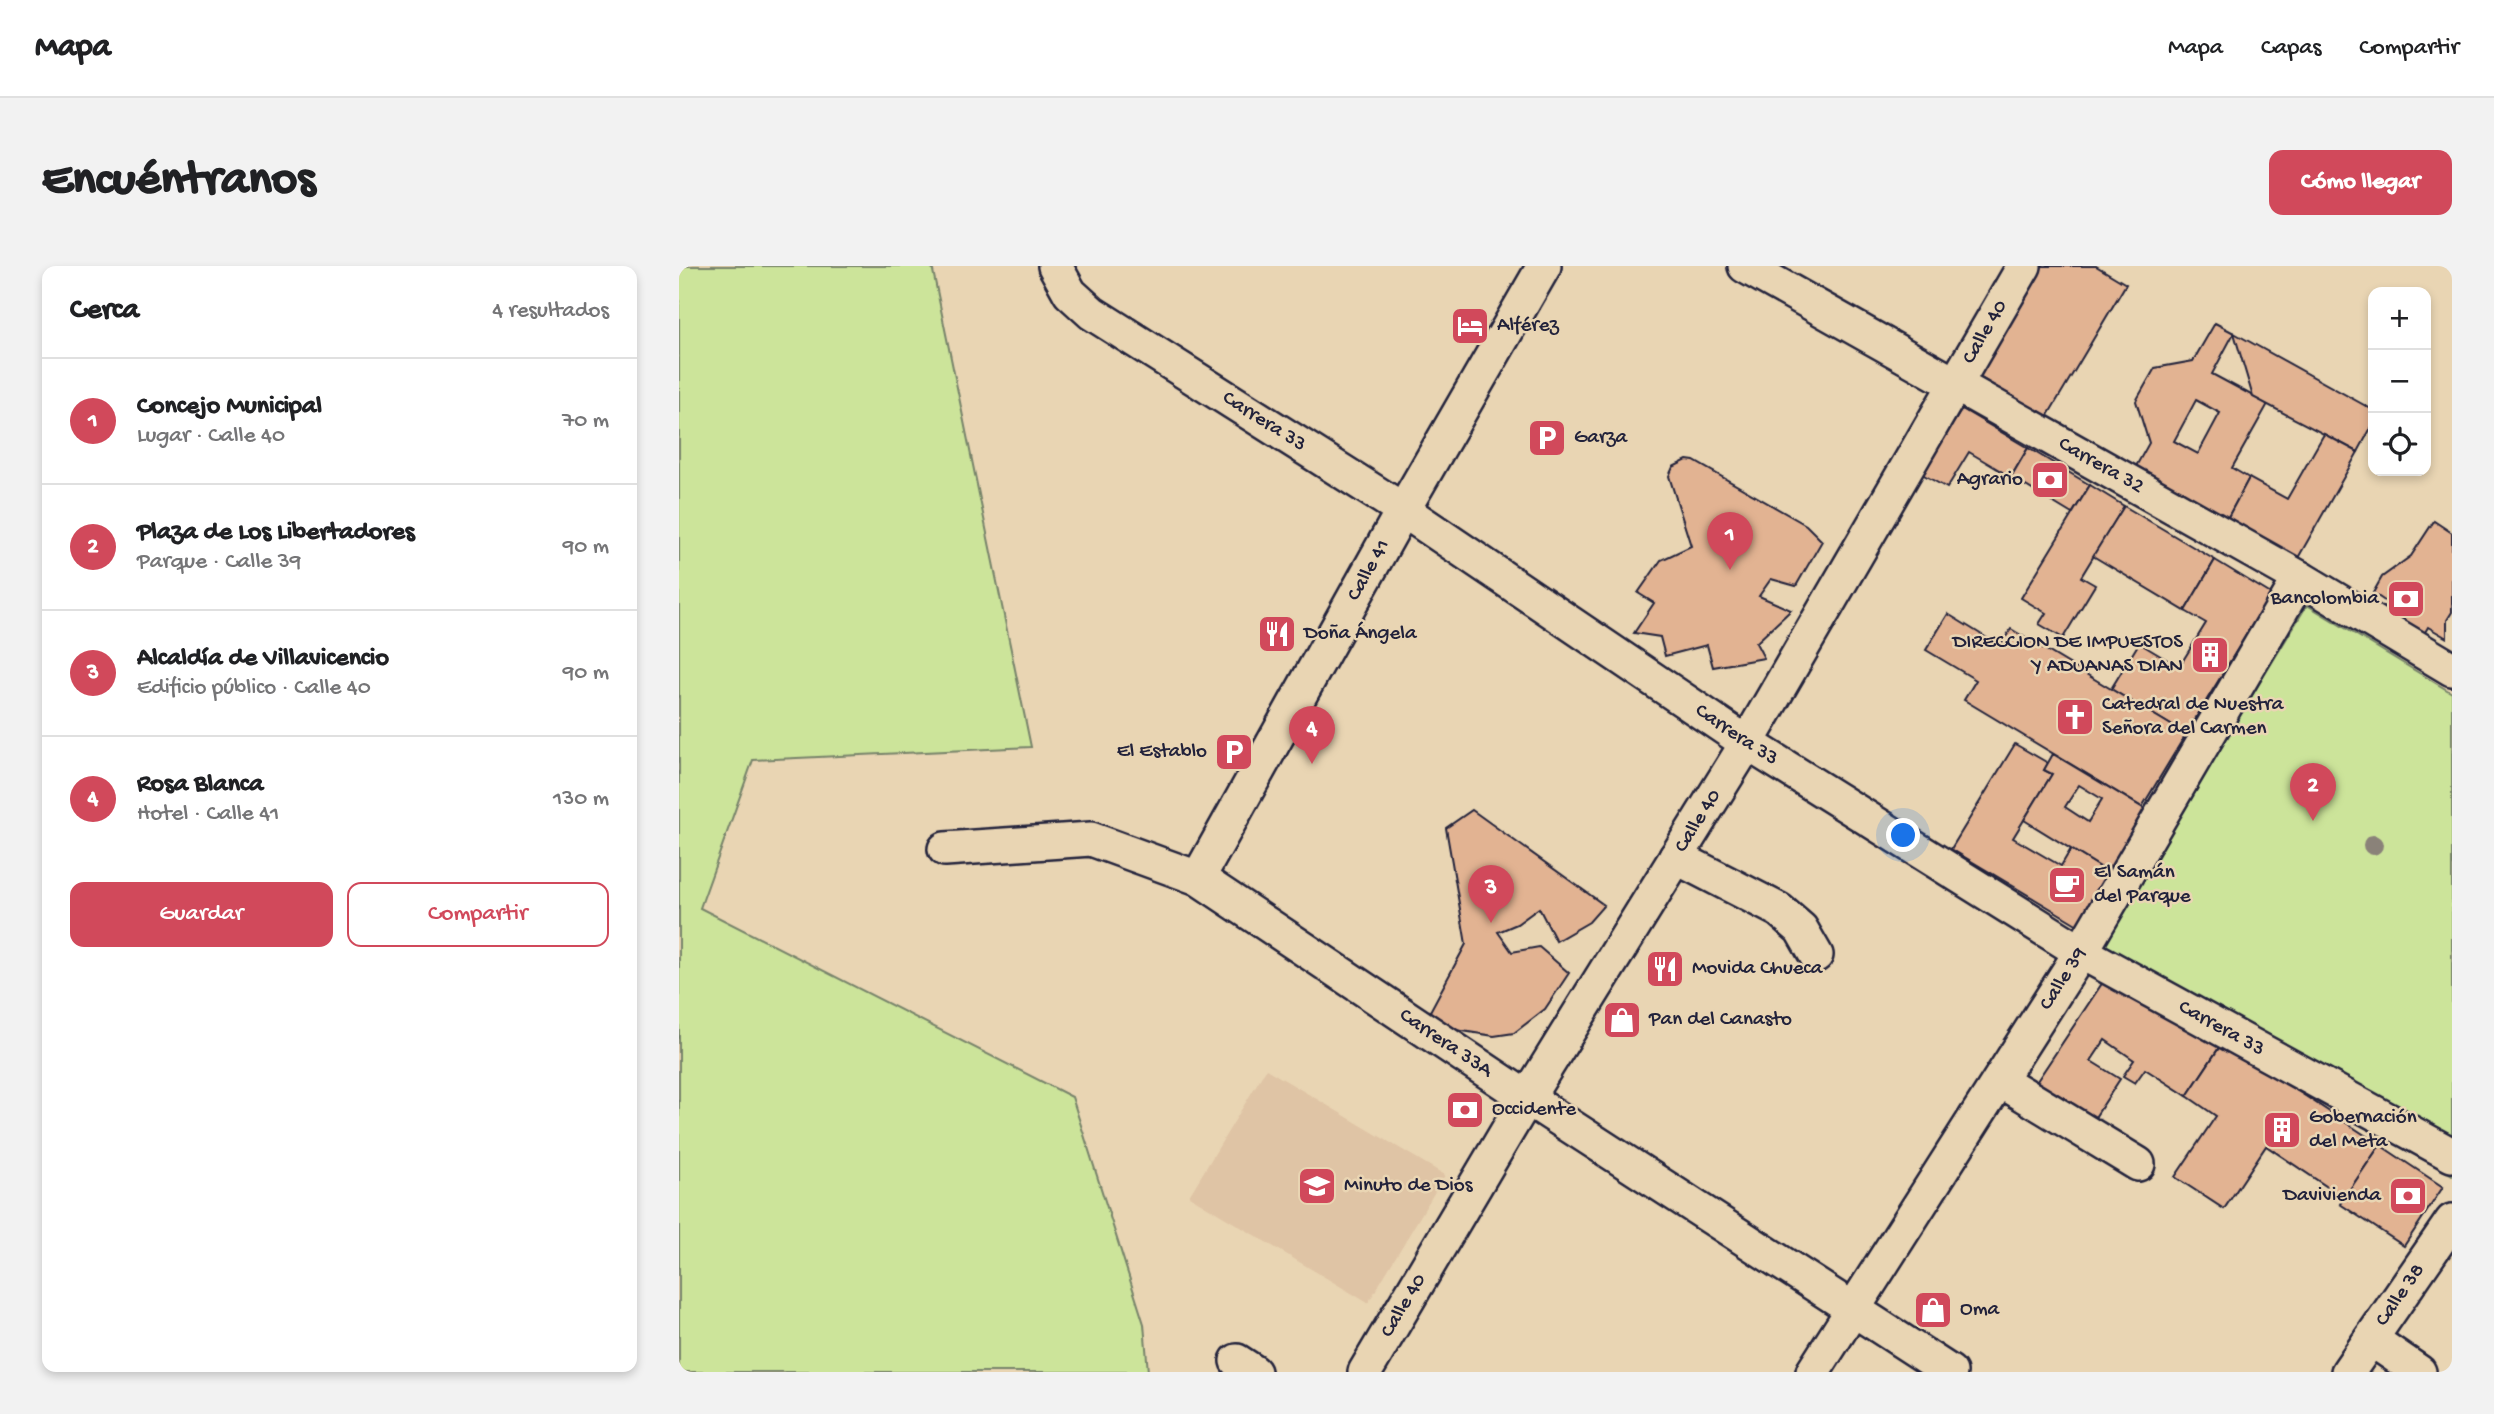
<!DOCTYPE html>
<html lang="es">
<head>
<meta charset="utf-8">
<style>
	body { margin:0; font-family:"Gochi Hand",sans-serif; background:#f2f2f2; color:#202124 }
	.controls { position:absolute; right:21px; top:21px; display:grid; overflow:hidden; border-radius:14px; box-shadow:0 4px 10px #0003 }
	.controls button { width:63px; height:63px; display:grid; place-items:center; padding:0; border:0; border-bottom:2px solid #e0e0e0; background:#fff; color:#202124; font:35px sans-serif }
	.you { position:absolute; left:1225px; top:570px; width:24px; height:24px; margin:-18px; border:5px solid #fff; border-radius:50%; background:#1a73e8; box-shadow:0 0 0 10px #1a73e833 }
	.badge { display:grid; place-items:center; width:46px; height:46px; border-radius:50%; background:#d1495b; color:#fff; font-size:23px; font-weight:700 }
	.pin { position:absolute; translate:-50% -58px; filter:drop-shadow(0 2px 4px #0008) }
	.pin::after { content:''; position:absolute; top:37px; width:24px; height:21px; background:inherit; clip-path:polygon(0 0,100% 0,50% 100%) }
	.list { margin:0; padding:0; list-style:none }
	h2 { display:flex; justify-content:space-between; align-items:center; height:91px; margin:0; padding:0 28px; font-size:30px }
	h2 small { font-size:23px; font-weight:400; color:#757577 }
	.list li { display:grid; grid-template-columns:46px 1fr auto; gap:21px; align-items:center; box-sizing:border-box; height:126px; padding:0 28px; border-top:2px solid #e0e0e0 }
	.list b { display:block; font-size:26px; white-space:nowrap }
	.list p { margin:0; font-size:23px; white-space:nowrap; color:#757577 }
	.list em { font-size:23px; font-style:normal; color:#757577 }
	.actions { display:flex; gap:14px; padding:21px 28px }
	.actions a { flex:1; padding:16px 0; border:2px solid #d1495b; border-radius:14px; text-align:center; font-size:24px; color:#d1495b }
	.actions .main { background:#d1495b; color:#fff }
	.icon { flex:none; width:38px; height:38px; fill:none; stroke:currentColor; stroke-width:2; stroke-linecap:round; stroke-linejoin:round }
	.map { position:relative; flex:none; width:1773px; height:1106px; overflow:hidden; border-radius:14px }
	header { display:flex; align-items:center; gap:42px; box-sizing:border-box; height:98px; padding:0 35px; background:#fff; border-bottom:2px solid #e0e0e0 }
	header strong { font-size:33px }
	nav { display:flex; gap:38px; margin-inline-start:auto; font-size:24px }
	.intro { display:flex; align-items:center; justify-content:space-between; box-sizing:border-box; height:168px; padding:0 42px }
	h1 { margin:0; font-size:49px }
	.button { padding:18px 32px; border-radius:14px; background:#d1495b; color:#fff; font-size:24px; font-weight:700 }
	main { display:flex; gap:42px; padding:0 42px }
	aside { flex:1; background:#fff; border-radius:14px; box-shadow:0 4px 10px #0003 }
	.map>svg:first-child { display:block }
	.built { fill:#dfc4a5 }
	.green { fill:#cce49a; stroke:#77836a; stroke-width:2 }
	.building { fill:#e2b392; stroke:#22223b; stroke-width:2; fill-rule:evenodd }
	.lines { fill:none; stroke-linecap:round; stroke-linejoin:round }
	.minor-casing { stroke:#22223b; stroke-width:38 }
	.minor { stroke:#e9d5b3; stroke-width:33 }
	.tree { fill:#8a8279 }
	.labels { text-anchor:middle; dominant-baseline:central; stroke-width:5; stroke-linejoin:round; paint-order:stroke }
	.poi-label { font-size:21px; fill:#22223b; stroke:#e9d5b3; text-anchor:start }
	.street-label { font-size:21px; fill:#22223b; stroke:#e9d5b3 }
</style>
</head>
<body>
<header>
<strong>Mapa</strong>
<nav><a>Mapa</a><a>Capas</a><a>Compartir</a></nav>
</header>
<div class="intro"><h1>Encuéntranos</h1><a class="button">Cómo llegar</a></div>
<main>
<aside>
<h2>Cerca<small>4 resultados</small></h2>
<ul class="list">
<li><span class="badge">1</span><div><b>Concejo Municipal</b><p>Lugar · Calle 40</p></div><em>70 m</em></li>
<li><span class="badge">2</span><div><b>Plaza de Los Libertadores</b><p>Parque · Calle 39</p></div><em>90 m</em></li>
<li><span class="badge">3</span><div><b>Alcaldía de Villavicencio</b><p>Edificio público · Calle 40</p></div><em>90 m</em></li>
<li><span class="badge">4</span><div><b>Rosa Blanca</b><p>Hotel · Calle 41</p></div><em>130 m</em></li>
</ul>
<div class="actions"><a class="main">Guardar</a><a>Compartir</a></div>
</aside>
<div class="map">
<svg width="1773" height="1106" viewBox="0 0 1773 1106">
	<rect width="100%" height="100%" fill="#e9d5b3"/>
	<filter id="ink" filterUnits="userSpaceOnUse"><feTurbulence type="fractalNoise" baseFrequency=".0143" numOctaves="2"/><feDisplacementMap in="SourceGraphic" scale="14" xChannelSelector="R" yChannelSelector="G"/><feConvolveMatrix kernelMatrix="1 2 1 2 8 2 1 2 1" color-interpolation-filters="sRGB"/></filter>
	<g filter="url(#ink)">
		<!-- built -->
		<path class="built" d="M587,803L766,909L689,1037L510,930Z"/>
		<!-- green -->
		<g class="green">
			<path d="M0,0H253L352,481L74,494L21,642L393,831L465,1058L469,1106H0Z"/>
			<path d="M1628,339L1773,427V909L1418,684Z"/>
		</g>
		<!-- building -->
		<g class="building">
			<path d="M1361,0H1417L1447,18L1368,151L1297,109Z"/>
			<path d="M1536,57L1555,67L1533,108L1589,138L1553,202L1570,212L1548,253L1456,202L1470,177L1457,135L1476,102L1514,95ZM1517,134L1541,147L1519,188L1495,175Z"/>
			<path d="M1555,67L1694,144V158L1679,186L1574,131Z"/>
			<path d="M1283,143L1349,182L1332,211L1290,186L1268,222L1243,208Z"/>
			<path d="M1645,168L1679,186L1619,292L1548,253L1570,212L1608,233Z"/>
			<path d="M1349,182L1411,219L1393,248L1332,211Z"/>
			<path d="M1008,194L1015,195L1127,259L1143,275L1117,320L1092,313L1080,330L1112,344L1077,377L1085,392L1034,401L1028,379L986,390L981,371L955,367L975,337L959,327L982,294L1012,280L990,210L994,201Z"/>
			<path d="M1411,219L1445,240L1402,311L1416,319L1384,372L1360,358L1367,347L1342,332Z"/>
			<path d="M1445,240L1536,294L1506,345L1414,290Z"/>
			<path d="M1755,255L1773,267V346L1768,354V372L1749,361L1745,368L1709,347L1713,340L1694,327L1703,311L1732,290Z"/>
			<path d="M1536,294L1592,328L1507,468L1432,423L1460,377L1500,401L1527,357L1506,345Z"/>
			<path d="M1269,348L1321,380L1332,363L1507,468L1463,541L1285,434L1297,414L1247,384Z"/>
			<path d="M1336,478L1369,497L1365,504L1373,508L1334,572L1382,600L1392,583L1431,607L1399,659L1272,583Z"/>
			<path d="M1374,488L1469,545L1431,607L1345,554L1373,508L1365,504ZM1400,519L1423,533L1409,556L1386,541Z"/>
			<path d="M793,544L925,639L910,656L877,675L860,642L838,658L819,666L833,686L860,681L890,707L866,743L835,767L815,770L777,764L749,749L787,678L767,562Z"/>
			<path d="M1430,707L1541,780L1508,830L1466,803L1456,817L1444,810L1455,794L1426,774L1412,795L1441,813L1409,862L1352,824Z"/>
			<path d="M1544,776L1701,879L1665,932L1587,880L1545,943L1496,911L1537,850L1508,830Z"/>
			<path d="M1701,879L1764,921L1725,980L1661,938Z"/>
		</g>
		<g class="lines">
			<defs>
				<g id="minor">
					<path id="s1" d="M376,0L391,27L413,47L724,244L1068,477L1402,686L1773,889"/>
					<path id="s2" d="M1066,0L1621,312L1773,403"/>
					<path id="s3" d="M266,583L412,573L519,612L848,832L1271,1106"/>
					<path d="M997,591L1100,644L1122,663L1137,689"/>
					<path id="s4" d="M519,612L724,244L865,0"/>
					<path d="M1321,814L1459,898"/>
					<path d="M1692,1073L1740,1106"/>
					<path d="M558,1095L575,1106"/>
					<path id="s5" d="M686,1106L848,832L1068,477L1345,0"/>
					<path id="s6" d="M1134,1106L1402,686L1621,312"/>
					<path id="s7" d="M1669,1106L1773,955"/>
				</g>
			</defs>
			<!-- minor casing -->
			<use href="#minor" class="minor-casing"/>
			<!-- minor -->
			<use href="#minor" class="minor"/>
		</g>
		<!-- trees -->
		<circle class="tree" cx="1694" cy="579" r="10"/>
	</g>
	<!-- icons -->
	<defs>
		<symbol id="hotel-square" viewBox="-11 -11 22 22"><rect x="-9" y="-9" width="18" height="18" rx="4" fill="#d1495b" stroke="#e9d5b3"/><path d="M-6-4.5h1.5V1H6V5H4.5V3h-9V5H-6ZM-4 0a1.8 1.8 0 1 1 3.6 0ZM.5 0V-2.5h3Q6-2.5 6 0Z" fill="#fff"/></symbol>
		<symbol id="parking-square" viewBox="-11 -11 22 22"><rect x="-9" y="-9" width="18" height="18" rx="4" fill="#d1495b" stroke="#e9d5b3"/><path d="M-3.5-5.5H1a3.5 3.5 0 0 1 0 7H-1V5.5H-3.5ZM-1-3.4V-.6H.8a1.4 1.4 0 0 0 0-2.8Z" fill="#fff"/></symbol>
		<symbol id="bank-square" viewBox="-11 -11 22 22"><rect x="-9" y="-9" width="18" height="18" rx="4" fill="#d1495b" stroke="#e9d5b3"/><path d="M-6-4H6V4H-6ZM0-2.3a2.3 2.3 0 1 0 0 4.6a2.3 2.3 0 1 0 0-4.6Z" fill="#fff"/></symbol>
		<symbol id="restaurant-square" viewBox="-11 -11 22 22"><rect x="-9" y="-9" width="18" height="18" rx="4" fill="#d1495b" stroke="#e9d5b3"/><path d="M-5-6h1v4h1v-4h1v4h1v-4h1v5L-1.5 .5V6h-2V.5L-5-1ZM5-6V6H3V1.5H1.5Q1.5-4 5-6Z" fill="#fff"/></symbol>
		<symbol id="building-square" viewBox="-11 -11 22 22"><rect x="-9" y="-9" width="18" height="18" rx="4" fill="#d1495b" stroke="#e9d5b3"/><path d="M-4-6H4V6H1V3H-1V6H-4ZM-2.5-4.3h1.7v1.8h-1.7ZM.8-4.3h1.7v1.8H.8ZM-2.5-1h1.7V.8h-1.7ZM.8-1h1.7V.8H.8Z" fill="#fff"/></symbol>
		<symbol id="church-square" viewBox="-11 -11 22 22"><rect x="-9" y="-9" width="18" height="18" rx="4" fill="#d1495b" stroke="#e9d5b3"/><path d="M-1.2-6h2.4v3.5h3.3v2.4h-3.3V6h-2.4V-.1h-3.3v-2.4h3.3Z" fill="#fff"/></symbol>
		<symbol id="cafe-square" viewBox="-11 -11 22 22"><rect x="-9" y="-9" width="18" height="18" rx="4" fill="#d1495b" stroke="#e9d5b3"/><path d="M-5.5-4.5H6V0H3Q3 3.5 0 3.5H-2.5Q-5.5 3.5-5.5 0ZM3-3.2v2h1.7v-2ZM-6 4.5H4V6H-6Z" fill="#fff"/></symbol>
		<symbol id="shop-square" viewBox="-11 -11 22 22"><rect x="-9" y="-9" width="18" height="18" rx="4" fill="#d1495b" stroke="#e9d5b3"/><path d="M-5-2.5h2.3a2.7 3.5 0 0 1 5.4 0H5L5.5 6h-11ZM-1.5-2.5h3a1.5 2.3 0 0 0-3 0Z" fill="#fff"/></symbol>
		<symbol id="university-square" viewBox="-11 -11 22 22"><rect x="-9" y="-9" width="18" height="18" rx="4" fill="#d1495b" stroke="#e9d5b3"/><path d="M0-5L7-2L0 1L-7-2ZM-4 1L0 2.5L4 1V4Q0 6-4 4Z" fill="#fff"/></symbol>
	</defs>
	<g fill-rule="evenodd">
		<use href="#hotel-square" x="769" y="38" width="44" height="44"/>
		<use href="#parking-square" x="846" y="150" width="44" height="44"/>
		<use href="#bank-square" x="1349" y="192" width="44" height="44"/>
		<use href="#bank-square" x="1705" y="311" width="44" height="44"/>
		<use href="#restaurant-square" x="576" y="346" width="44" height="44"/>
		<use href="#building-square" x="1509" y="367" width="44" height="44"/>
		<use href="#church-square" x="1374" y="429" width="44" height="44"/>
		<use href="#parking-square" x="533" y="464" width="44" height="44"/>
		<use href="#cafe-square" x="1366" y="597" width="44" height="44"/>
		<use href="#restaurant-square" x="964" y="681" width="44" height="44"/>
		<use href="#shop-square" x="921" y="732" width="44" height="44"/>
		<use href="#bank-square" x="764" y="822" width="44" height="44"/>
		<use href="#building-square" x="1581" y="842" width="44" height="44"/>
		<use href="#university-square" x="616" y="898" width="44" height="44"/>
		<use href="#bank-square" x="1707" y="908" width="44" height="44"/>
		<use href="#shop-square" x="1232" y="1022" width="44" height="44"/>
	</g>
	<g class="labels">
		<!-- poi labels -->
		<g class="poi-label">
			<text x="818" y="60">Alférez</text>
			<text x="895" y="172">Garza</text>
			<text x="1344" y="214" text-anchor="end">Agrario</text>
			<text x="1700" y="333" text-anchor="end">Bancolombia</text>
			<text x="625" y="368">Doña Ángela</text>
			<text x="1504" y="377" text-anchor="end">DIRECCION DE IMPUESTOS<tspan x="1504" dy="24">Y ADUANAS DIAN</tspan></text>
			<text x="1423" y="439">Catedral de Nuestra<tspan x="1423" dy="24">Señora del Carmen</tspan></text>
			<text x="528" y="486" text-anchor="end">El Establo</text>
			<text x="1415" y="607">El Samán<tspan x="1415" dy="24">del Parque</tspan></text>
			<text x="1013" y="703">Movida Chueca</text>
			<text x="970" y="754">Pan del Canasto</text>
			<text x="813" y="844">Occidente</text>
			<text x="1630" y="852">Gobernación<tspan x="1630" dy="24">del Meta</tspan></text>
			<text x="665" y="920">Minuto de Dios</text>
			<text x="1702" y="930" text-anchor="end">Davivienda</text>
			<text x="1281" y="1044">Oma</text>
		</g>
		<!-- street labels -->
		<g class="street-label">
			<text stroke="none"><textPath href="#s5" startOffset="1211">Calle 40</textPath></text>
			<text stroke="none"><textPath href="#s1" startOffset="264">Carrera 33</textPath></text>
			<text stroke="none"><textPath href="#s2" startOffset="408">Carrera 32</textPath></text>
			<text stroke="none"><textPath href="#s4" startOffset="352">Calle 41</textPath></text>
			<text stroke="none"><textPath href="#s1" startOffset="831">Carrera 33</textPath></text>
			<text stroke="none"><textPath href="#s5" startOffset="644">Calle 40</textPath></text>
			<text stroke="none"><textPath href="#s6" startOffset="466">Calle 39</textPath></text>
			<text stroke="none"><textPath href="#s1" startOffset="1398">Carrera 33</textPath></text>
			<text stroke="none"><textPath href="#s3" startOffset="558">Carrera 33A</textPath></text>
			<text stroke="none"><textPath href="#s7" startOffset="93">Calle 38</textPath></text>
			<text stroke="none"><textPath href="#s5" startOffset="77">Calle 40</textPath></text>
		</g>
	</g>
</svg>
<div class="controls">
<button>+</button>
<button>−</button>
<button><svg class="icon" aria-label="locate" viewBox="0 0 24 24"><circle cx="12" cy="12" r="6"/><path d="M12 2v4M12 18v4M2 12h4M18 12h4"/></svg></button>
</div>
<div class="you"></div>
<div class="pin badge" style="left:1051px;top:304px">1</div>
<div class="pin badge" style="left:1634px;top:555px">2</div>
<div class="pin badge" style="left:812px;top:657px">3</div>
<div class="pin badge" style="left:633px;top:498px">4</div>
</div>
</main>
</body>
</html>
